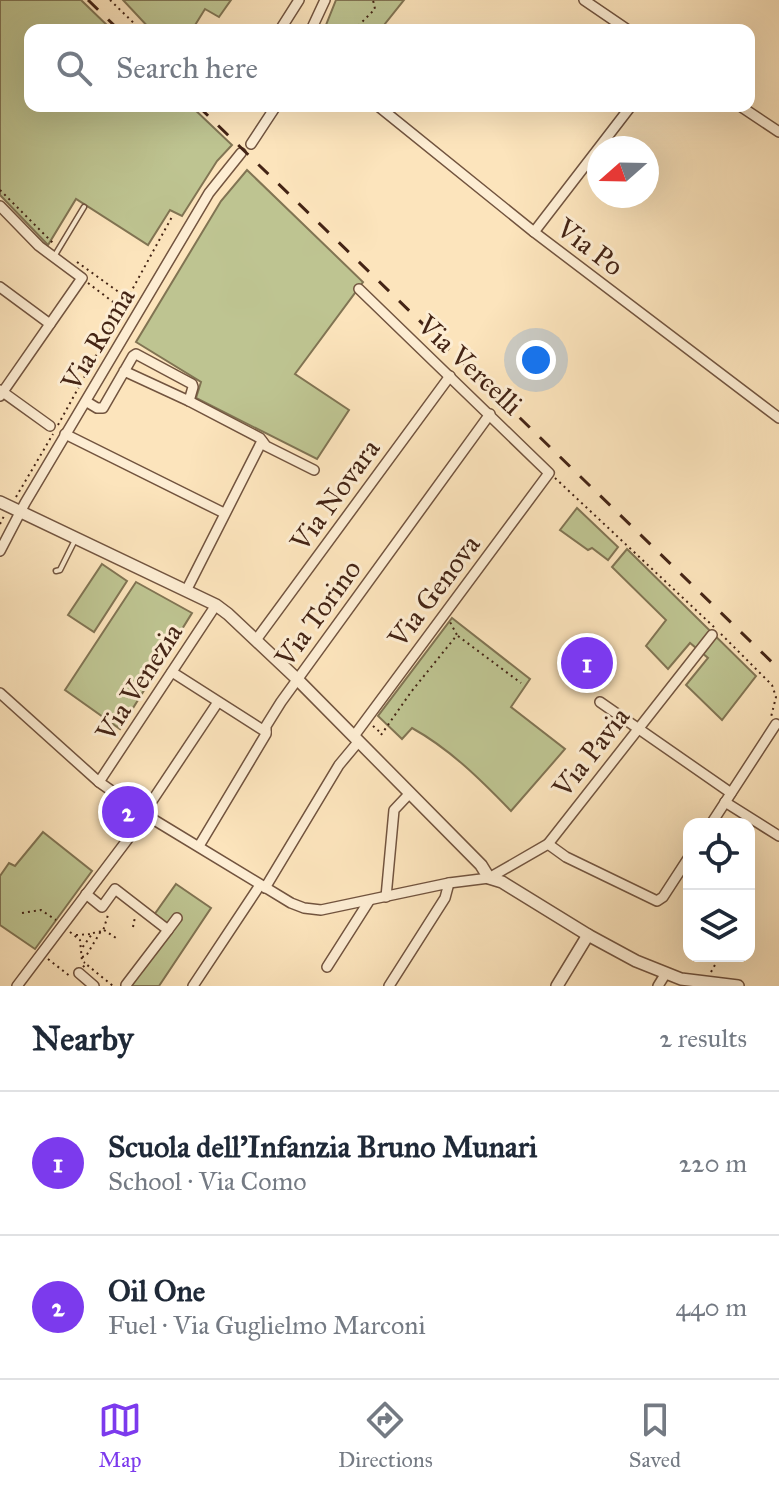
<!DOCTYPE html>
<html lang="en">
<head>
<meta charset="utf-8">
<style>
	body { margin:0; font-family:"IM FELL Great Primer",serif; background:#f6f6f7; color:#1f2937 }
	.controls { position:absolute; right:24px; bottom:24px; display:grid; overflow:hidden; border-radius:16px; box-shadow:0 8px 32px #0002 }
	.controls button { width:72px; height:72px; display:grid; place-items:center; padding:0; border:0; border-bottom:2px solid #e0e1e3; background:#fff; color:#1f2937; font:40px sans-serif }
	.compass { position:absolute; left:587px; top:136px; width:72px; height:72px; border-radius:50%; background:#fff; box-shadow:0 8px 32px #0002; rotate:250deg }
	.you { position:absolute; left:536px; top:360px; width:28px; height:28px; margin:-20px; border:6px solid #fff; border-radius:50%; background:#1a73e8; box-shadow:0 0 0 12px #1a73e833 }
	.badge { display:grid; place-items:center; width:52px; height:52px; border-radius:50%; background:#7c3aed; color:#fff; font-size:26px; font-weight:700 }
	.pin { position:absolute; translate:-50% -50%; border:4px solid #fff; box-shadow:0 2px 8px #0006 }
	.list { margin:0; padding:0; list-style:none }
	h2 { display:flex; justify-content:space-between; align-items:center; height:104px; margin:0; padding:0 32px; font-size:34px }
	h2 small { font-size:26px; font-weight:400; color:#747a83 }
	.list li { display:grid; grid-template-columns:52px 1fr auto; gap:24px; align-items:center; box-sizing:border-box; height:144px; padding:0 32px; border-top:2px solid #e0e1e3 }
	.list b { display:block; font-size:30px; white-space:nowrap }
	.list p { margin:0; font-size:26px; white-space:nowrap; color:#747a83 }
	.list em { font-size:26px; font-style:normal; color:#747a83 }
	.icon { flex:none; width:44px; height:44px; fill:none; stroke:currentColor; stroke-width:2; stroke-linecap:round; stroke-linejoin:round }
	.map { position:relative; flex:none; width:779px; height:986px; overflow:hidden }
	.search { position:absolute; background:#fff; box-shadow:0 8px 32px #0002; left:24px; right:24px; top:24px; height:88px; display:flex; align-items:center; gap:20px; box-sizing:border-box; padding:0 28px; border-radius:16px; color:#747a83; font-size:30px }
	.sheet { height:392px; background:#fff }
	nav { display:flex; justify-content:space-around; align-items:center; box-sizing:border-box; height:112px; border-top:2px solid #e0e1e3; background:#fff; font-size:22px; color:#747a83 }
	nav a { display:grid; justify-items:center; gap:4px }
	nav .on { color:#7c3aed }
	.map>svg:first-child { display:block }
	.green { fill:#bec491; stroke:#817453; stroke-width:2 }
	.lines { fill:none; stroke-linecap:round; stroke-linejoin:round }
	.service-casing { stroke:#72543f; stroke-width:7 }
	.minor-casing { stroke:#72543f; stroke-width:12 }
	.tertiary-casing { stroke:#72543f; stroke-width:14 }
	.path { stroke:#442415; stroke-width:2; stroke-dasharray:2 4; stroke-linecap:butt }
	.service { stroke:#fdedd3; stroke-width:4 }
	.minor { stroke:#fdedd3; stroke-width:9 }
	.tertiary { stroke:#fdedd3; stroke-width:11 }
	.rail { stroke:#442415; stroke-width:3; stroke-dasharray:14 14; stroke-linecap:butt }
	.labels { text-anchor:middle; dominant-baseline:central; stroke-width:6; stroke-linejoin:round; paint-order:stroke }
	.street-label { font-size:28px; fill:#442415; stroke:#fdedd3 }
</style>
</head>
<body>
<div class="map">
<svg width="779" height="986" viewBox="0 0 779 986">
	<rect width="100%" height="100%" fill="#fce4bc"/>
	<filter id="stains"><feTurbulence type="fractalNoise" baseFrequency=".0025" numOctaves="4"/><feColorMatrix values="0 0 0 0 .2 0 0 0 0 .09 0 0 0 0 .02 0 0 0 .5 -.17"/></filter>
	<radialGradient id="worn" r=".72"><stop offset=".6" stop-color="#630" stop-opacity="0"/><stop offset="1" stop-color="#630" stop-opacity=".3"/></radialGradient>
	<!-- green -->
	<g class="green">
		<path d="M0,0H81L112,30H30V106H191L232,145L217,161L182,216L170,210L148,245L76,199L48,245L0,195Z"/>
		<path d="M123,0H231L219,17L205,9L192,30H151Z"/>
		<path d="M336,0H404L380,30H324Z"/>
		<path d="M247,170L363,282L295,374L349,410L317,459L196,398L201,382L136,342L221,201Z"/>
		<path d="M577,508L618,547L608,560L592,548L588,550L560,530Z"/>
		<path d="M627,549L756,676L722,720L686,685L708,658L690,643L668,669L646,646L666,620L612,567Z"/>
		<path d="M102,564L127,581L94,632L68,615Z"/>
		<path d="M136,582L192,613L120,729L65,690Z"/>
		<path d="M452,618L530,679L511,707L565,749L511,811C481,780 450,749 412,728L402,739L378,716Z"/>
		<path d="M43,832L92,871L35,949L0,925V876L9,863L15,866Z"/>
		<path d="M176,884L211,908L159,986H130L167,925L154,915Z"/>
	</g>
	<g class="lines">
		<defs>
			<g id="service">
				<path d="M55,255L84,207"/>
				<path d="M56,571L60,570L75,540"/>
			</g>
			<g id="minor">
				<path d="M584,0L628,30"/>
				<path d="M280,30L299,0"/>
				<path d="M311,30L325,0"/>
				<path d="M378,106L534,232L779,418"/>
				<path d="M740,106L779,132"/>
				<path d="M251,144L276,106"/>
				<path d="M0,206L39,246L82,278L0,396"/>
				<path d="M534,232L631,106"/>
				<path d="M0,287L50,324"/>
				<path d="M0,390L50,426"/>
				<path d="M189,401L260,438L266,446L314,470"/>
				<path d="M87,402L97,408H103L133,356L136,354L192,384L193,387L189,401L124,371"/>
				<path d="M65,434L224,513"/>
				<path d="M0,551L25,503L209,193L241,153"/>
				<path d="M186,591L262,441"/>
				<path d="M256,640L450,376"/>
				<path d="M172,672L266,732"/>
				<path d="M0,693L99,782L146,815L291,903L304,908L321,910L449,883L489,878L548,844L712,635"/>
				<path d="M600,702L731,793"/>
				<path d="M354,736L549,473L359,289"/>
				<path d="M99,782L216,605"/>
				<path d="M725,802L779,836"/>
				<path d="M144,813L218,702"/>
				<path d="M711,824L776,724"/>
				<path d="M548,844L566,857L657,901L663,897L689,857"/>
				<path d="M199,846L266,734V726L281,702L490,414"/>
				<path d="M265,888L339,765L359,741"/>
				<path d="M86,894L102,907L115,889L168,930L126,985"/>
				<path d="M386,897L394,810L410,793"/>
				<path d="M168,930L177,918"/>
				<path d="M327,967L369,901"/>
				<path d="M79,973L94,986"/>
				<path d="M17,986L146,815"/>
				<path d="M193,986L260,885"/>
				<path d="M389,986L445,898L449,883"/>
				<path d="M658,986L666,973"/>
			</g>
			<g id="tertiary">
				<path d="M0,502L216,605L228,614L297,679L481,865L489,878L502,882L588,935L636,961L681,979L738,986"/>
				<path d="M557,986L588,935"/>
			</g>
		</defs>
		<!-- service casing -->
		<use href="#service" class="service-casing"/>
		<!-- minor casing -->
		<use href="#minor" class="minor-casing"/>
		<!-- tertiary casing -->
		<use href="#tertiary" class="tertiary-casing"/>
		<!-- path -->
		<g class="path">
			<path d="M110,0L141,30"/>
			<path d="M354,30L375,9L373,0"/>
			<path d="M225,106H228"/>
			<path d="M0,190L53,243"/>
			<path d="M77,262L127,298"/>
			<path d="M88,283L121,308"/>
			<path d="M58,425L173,215"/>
			<path d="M555,478L714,627"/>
			<path d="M16,497L53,434"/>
			<path d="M0,524L4,516"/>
			<path d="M721,634L772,685L776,697L771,717"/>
			<path d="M458,636L521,683"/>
			<path d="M373,726L382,734"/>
			<path d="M381,735L411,692L457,635L450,622"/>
			<path d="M22,913L41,910L56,920"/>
			<path d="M133,927L135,917"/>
			<path d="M104,930L116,938"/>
			<path d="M70,932L80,940L82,961L85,963"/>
			<path d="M93,933L103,931L108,915"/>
			<path d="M76,935L92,934L82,948"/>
			<path d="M82,957L86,956L101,931"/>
			<path d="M48,959L71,977"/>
			<path d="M83,967L86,964L113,986"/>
			<path d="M711,972L720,956"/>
		</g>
		<!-- service -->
		<use href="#service" class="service"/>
		<!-- minor -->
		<use href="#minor" class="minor"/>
		<!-- tertiary -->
		<use href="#tertiary" class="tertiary"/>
		<!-- rail -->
		<g class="rail">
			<path d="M88,0L119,30"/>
			<path d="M198,106L779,669"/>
		</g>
	</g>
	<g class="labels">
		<!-- street labels -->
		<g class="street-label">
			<text transform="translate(590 247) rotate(37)">Via Po</text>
			<text transform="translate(98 339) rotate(-59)">Via Roma</text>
			<text transform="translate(470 365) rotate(43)">Via Vercelli</text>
			<text transform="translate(335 495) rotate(-54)">Via Novara</text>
			<text transform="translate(434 591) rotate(-53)">Via Genova</text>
			<text transform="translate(318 613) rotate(-54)">Via Torino</text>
			<text transform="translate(139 682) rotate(-57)">Via Venezia</text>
			<text transform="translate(591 752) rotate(-52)">Via Pavia</text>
		</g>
	</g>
	<rect width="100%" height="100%" filter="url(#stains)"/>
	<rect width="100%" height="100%" fill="url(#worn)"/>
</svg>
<div class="controls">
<button><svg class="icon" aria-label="locate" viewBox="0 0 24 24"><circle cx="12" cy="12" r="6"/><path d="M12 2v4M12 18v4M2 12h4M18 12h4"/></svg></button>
<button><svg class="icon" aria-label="layers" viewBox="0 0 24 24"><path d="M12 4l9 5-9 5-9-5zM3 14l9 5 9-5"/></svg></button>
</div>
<svg class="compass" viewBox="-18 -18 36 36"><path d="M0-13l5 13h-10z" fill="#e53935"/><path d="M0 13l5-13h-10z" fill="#747a83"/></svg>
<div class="you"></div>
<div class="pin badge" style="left:587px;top:663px">1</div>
<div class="pin badge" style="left:128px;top:812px">2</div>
<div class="search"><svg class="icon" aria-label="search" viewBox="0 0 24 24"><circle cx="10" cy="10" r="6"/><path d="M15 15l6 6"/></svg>Search here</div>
</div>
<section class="sheet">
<h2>Nearby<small>2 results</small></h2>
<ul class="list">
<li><span class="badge">1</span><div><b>Scuola dell'Infanzia Bruno Munari</b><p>School · Via Como</p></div><em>220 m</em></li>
<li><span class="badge">2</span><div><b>Oil One</b><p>Fuel · Via Guglielmo Marconi</p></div><em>440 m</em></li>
</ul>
</section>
<nav>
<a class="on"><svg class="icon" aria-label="map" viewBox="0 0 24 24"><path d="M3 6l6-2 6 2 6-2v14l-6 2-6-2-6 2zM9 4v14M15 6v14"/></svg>Map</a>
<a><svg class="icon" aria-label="directions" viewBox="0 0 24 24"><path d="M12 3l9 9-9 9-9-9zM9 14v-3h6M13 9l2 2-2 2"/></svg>Directions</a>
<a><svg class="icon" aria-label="saved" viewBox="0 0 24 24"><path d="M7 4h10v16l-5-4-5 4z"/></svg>Saved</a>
</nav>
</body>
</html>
